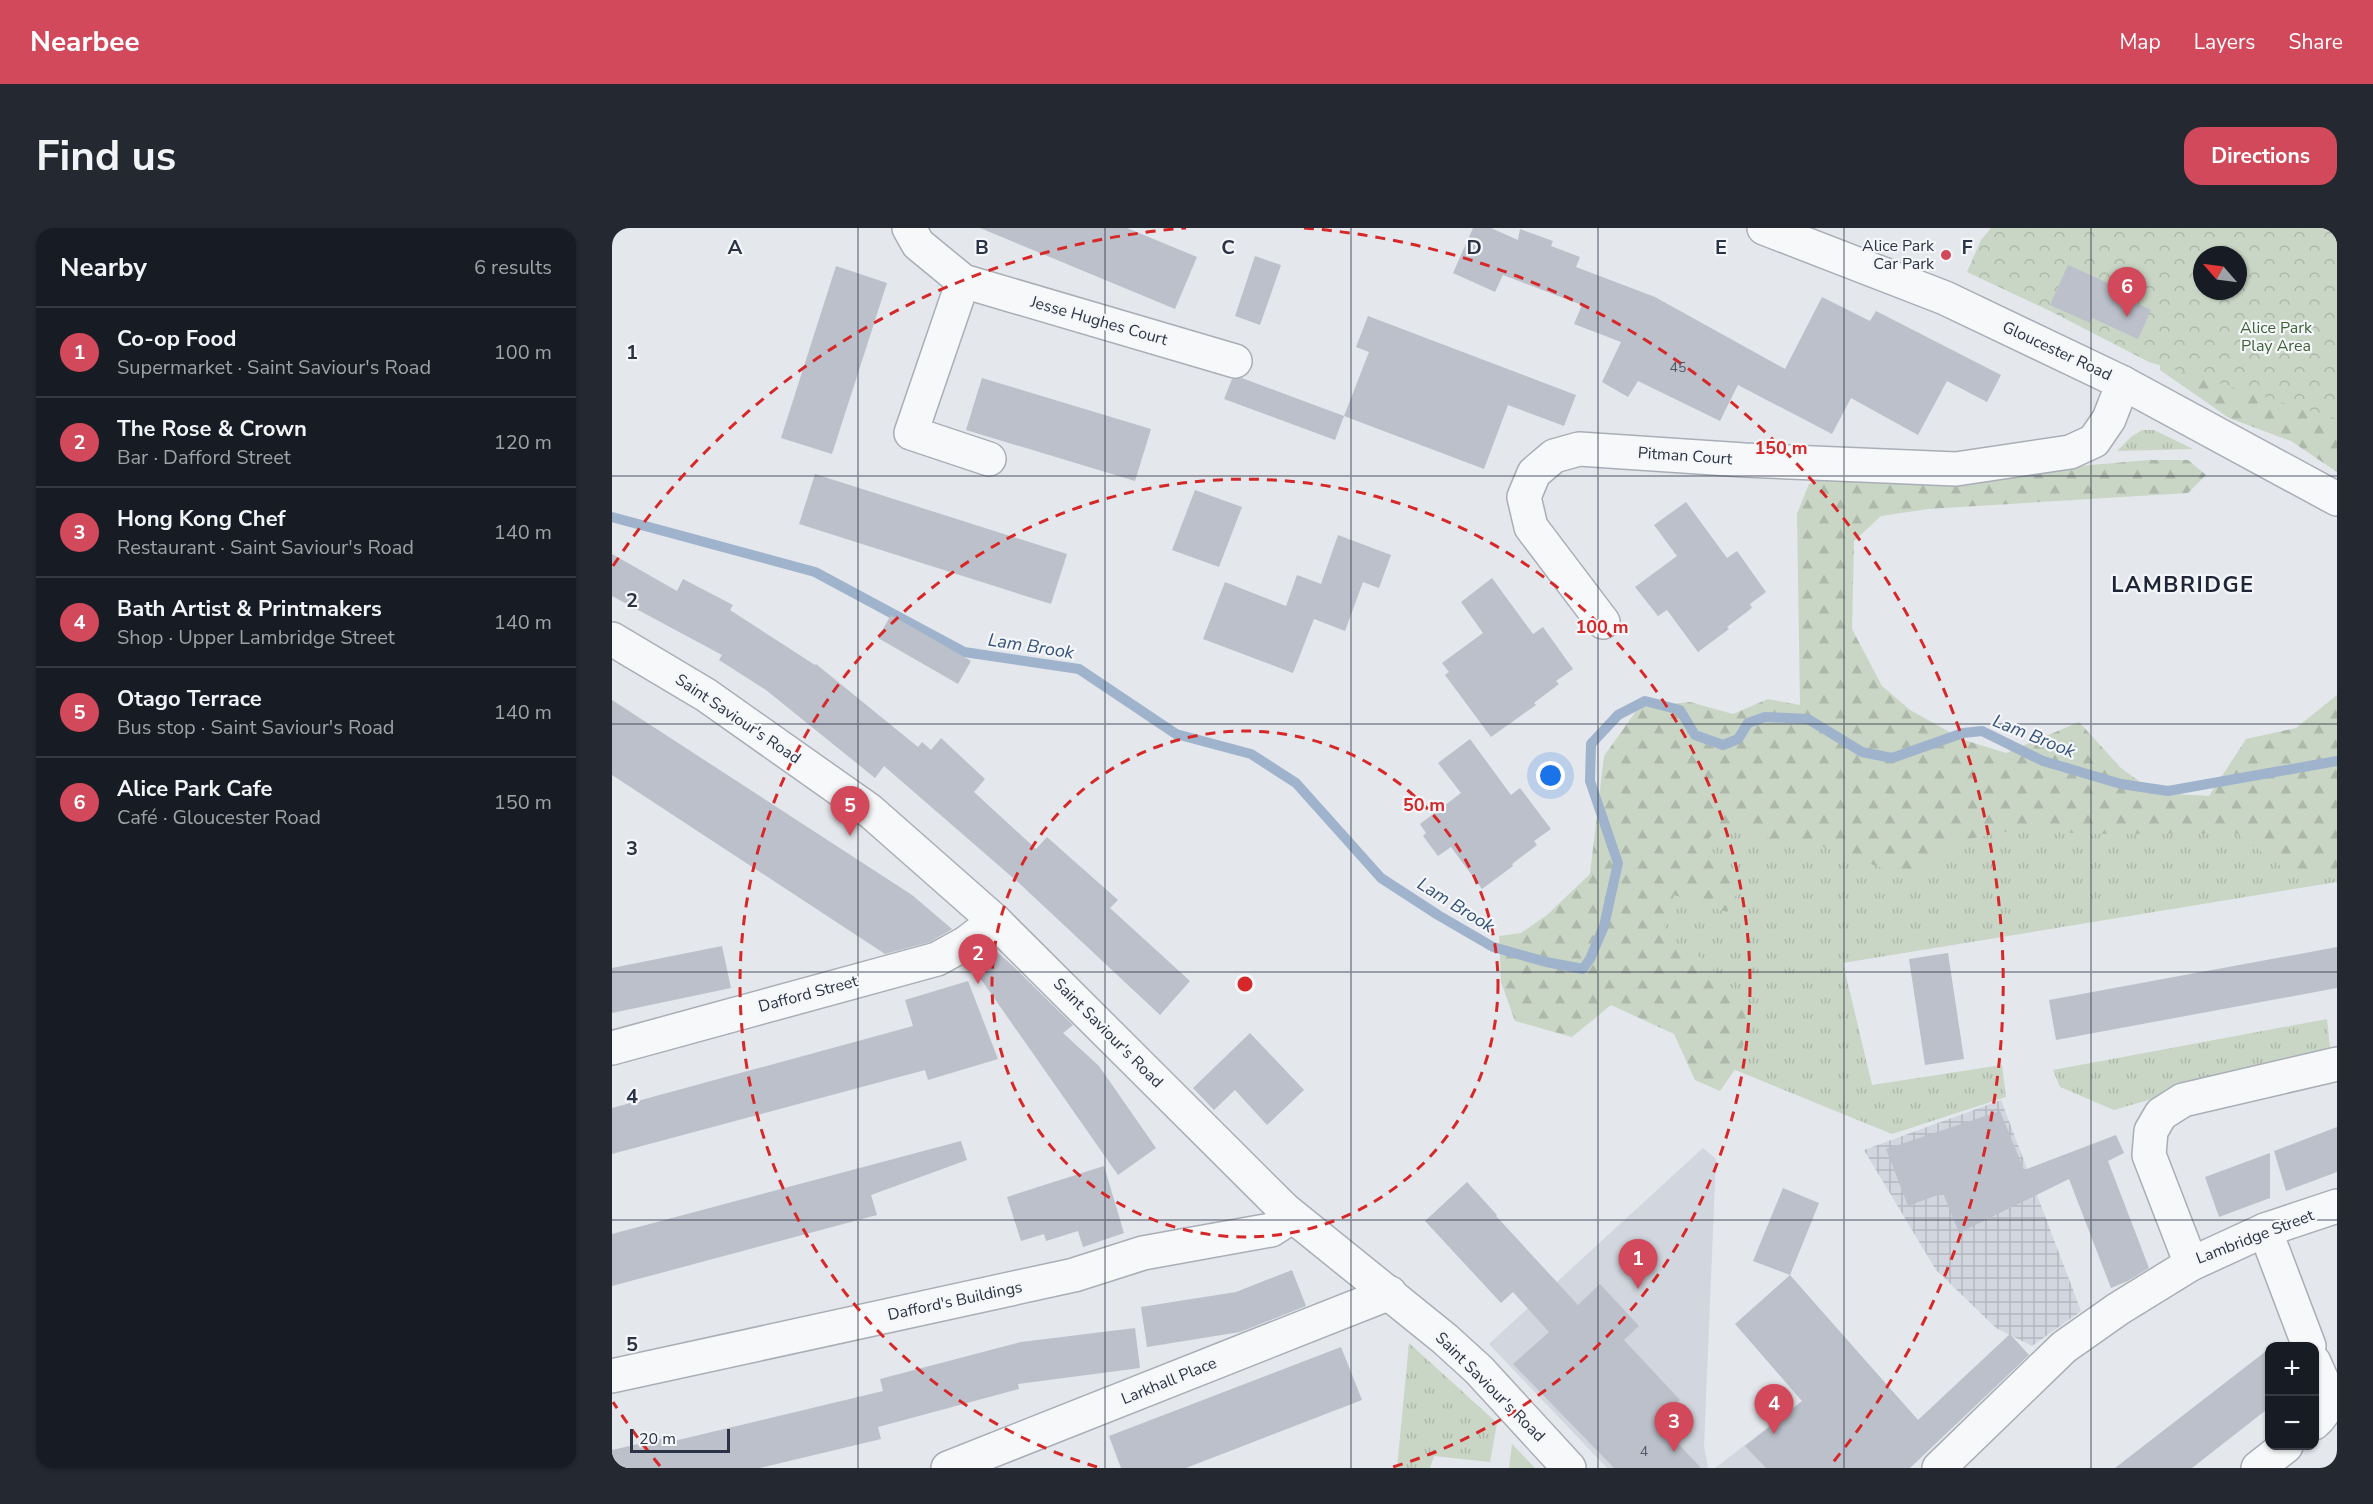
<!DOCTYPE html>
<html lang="en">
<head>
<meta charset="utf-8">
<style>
	body { margin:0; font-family:"Nunito Sans",sans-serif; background:#242831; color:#f1f3f6 }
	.controls { position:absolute; right:18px; bottom:18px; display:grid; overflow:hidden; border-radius:12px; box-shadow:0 2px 4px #0004 }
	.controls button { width:54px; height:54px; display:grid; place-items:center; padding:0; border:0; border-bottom:2px solid #363941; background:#171b24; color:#f1f3f6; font:30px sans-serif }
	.compass { position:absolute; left:1581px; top:18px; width:54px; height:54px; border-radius:50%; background:#171b24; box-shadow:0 2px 4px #0004; rotate:298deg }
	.scale { position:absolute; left:18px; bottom:15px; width:100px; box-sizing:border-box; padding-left:6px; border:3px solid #2b3445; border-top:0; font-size:16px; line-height:21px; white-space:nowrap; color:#2b3445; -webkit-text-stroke:4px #f4f6f9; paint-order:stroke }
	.you { position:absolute; left:939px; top:548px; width:21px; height:21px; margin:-15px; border:4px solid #fff; border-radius:50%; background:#1a73e8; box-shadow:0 0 0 9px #1a73e833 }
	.badge { display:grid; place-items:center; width:39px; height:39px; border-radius:50%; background:#d1495b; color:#fff; font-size:20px; font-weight:700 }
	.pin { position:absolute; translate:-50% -50px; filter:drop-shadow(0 2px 3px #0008) }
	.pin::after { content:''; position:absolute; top:32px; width:21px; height:18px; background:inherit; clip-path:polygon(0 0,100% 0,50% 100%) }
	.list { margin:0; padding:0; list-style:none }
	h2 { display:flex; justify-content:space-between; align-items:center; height:78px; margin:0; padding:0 24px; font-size:26px }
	h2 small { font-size:20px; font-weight:400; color:#9ea1a6 }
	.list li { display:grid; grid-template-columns:39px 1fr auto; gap:18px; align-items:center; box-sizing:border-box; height:90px; padding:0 24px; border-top:2px solid #363941 }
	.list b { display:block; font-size:22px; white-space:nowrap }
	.list p { margin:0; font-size:20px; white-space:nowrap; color:#9ea1a6 }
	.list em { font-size:20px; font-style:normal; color:#9ea1a6 }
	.map { position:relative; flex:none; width:1725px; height:1240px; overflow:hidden; border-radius:18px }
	header { display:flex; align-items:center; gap:36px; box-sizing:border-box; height:84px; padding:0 30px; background:#d1495b; color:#fff }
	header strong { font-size:28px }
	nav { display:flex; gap:33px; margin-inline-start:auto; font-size:21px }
	.intro { display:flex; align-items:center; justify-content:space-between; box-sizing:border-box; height:144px; padding:0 36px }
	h1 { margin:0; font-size:42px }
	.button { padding:15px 27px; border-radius:18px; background:#d1495b; color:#fff; font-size:21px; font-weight:700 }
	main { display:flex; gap:36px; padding:0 36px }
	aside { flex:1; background:#171b24; border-radius:18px; box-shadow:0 2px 4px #0004 }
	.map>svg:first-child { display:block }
	.built { fill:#d2d6de }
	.industrial { fill:url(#industrial-grid) }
	.grass { fill:url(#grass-tufts) }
	.forest { fill:url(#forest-firs) }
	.park { fill:url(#park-crowns); fill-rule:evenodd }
	.garden { fill:#c9d6c5 }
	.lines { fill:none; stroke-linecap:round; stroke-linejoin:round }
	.stream { stroke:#9fb4cc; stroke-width:10 }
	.building { fill:#bbc0ca }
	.street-casing { stroke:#a9aeb7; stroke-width:36 }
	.street { stroke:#f7f8fa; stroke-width:33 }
	.grid { fill:none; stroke:#2b3445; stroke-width:1.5; stroke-opacity:0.55 }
	.ring { fill:none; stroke:#d62828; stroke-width:3; stroke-dasharray:10 8 }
	.poi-dot { fill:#d1495b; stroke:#f4f6f9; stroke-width:2 }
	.labels { text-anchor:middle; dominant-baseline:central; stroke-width:4.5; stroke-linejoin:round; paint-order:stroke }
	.number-label { font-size:14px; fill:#4f5766 }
	.poi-label { font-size:16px; fill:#2b3445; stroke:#f4f6f9; text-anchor:end }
	.street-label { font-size:16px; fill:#2b3445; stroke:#f4f6f9 }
	.park-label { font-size:16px; fill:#3f6138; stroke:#f4f6f9 }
	.water-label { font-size:18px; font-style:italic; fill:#34527a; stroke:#f4f6f9 }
	.district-label { font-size:22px; font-weight:bold; letter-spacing:1.5px; fill:#1d2536; stroke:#f4f6f9 }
	.grid-label { font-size:20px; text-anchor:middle; font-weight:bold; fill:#2b3445; stroke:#f4f6f9; stroke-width:4.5; stroke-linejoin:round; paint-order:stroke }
	.centre { fill:#d62828; stroke:#f4f6f9; stroke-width:3 }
	.ring-label { font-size:18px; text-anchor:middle; font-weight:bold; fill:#d62828; stroke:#f4f6f9; stroke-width:4.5; stroke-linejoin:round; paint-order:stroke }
</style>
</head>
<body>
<header>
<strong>Nearbee</strong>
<nav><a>Map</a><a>Layers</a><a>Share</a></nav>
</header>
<div class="intro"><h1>Find us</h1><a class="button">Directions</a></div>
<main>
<aside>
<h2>Nearby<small>6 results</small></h2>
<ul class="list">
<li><span class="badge">1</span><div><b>Co-op Food</b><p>Supermarket · Saint Saviour's Road</p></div><em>100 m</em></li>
<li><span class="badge">2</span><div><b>The Rose &amp; Crown</b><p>Bar · Dafford Street</p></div><em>120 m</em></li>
<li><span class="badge">3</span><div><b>Hong Kong Chef</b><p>Restaurant · Saint Saviour's Road</p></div><em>140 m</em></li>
<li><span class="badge">4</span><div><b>Bath Artist &amp; Printmakers</b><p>Shop · Upper Lambridge Street</p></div><em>140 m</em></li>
<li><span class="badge">5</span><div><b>Otago Terrace</b><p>Bus stop · Saint Saviour's Road</p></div><em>140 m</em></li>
<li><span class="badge">6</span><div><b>Alice Park Cafe</b><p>Café · Gloucester Road</p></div><em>150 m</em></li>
</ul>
</aside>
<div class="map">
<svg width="1725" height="1240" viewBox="0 0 1725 1240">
	<defs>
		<pattern id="industrial-grid" width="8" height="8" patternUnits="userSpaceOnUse" patternTransform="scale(1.5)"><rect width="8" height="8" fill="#d2d6de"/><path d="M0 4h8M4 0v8" fill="none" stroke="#b4b8c0"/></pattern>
		<pattern id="grass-tufts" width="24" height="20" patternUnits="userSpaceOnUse" patternTransform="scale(1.5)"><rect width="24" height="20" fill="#c9d6c5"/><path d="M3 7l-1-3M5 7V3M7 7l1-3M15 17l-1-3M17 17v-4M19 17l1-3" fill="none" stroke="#adb8ab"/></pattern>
		<pattern id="forest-firs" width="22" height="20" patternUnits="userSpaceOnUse" patternTransform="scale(1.5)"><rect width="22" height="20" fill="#c9d6c5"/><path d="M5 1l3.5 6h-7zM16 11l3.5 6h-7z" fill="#adb8ab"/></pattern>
		<pattern id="park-crowns" width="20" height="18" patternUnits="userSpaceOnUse" patternTransform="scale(1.5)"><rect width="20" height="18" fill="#c9d6c5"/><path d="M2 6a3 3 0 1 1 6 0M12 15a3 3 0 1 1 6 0" fill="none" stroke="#adb8ab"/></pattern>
	</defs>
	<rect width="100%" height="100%" fill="#e4e7ec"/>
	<!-- built -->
	<g class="built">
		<path d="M1091,920L1104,931L1092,1218L1096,1240H995L877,1116Z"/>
		<path d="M1170,1189L1206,1240H1103Z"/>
	</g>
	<!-- industrial -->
	<path class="industrial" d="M1389,872L1469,1083L1420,1118L1384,1100L1324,1042L1252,922Z"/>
	<!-- grass -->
	<g class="grass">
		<path d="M1530,202H1542L1581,221L1505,223L1519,209Z"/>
		<path d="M1044,543L1725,574V654L1231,735L1260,857L1390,837L1394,869L1280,906L1111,837L1018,728Z"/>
		<path d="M1715,791L1719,829L1550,868L1502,882L1448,859L1441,842Z"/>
		<path d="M797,1115L885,1195L878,1234L822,1228L818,1240H785Z"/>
	</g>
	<!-- forest -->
	<g class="forest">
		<path d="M1548,108L1725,151V244L1679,213L1617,190L1548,142Z"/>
		<path d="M1537,232H1576L1594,247L1576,265L1316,281L1269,288L1242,313L1240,401L1270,458L1298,482L1352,512L1394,525L1467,494L1509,540L1543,565L1597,568L1634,511L1684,500L1725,467V643L1677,644L1624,605L1471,606L1414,600L1346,613L1295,649L1206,617L1162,614L1141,599L1107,598L1091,618L1110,631L1127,661L1115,684L1062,667L1052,697L1056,715L1079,721L1127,767L1135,795L1128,834L1108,863L1083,852L1062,806L999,777L960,809L903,793L889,754L887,708L909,705L935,687L978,646L992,528L1027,479L1078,474L1121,486L1156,471L1188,477L1185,286L1197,256L1223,245L1326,250Z"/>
	</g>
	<!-- park -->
	<path class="park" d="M1379,0H1725V191L1537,134L1438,83L1355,44L1369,12ZM1590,27H1626V63H1590Z"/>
	<!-- garden -->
	<path class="garden" d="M900,1216L923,1240H897Z"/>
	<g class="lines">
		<!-- stream -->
		<path class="stream" d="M0,289L203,344L352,424L467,441L564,506L639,526L684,555L769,650L826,687L881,719L934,734L971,741L978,731L992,698L1006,635L978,553L979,516L1006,487L1033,473L1068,482L1083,507L1111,517L1126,511L1136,495L1153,489L1196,491L1250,524L1280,530L1351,505L1370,503L1431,533L1509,556L1556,563L1725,533"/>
	</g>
	<!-- building -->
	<g class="building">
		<path d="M368,0H515L585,29L563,81Z"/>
		<path d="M861,0H879L906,12L908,1L941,13L939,18L968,29L964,39L1043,69L1173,141L1210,69L1258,93L1264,83L1389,147L1375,174L1335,153L1306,207L1239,170L1220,206L1126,157L1108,193L1026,153L1016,169L990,154L1009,114L962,96L970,77L891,47L883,64L841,45Z"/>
		<path d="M643,28L669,37L648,97L623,88Z"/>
		<path d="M1456,37L1496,55L1494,61L1539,82L1526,111L1480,90L1478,95L1438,77Z"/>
		<path d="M224,38L275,55L220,226L169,210Z"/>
		<path d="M756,88L964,167L952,198L896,177L872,241L732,188L757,124L744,119Z"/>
		<path d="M370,150L539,201L523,253L354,202Z"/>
		<path d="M630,150L732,188L723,212L612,171L620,151Z"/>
		<path d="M203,246L455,326L439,376L187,296Z"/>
		<path d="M583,262L630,279L607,339L560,322Z"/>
		<path d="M1074,274L1115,330L1125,323L1154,364L1138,376L1140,380L1115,399L1117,401L1086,424L1055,382L1046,388L1023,359L1065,328L1042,297Z"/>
		<path d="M726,307L779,327L767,360L751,354L733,403L702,391L681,445L591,411L613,354L674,378L685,347L709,356Z"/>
		<path d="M0,326L65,363L71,351L121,377L118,382L203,437L204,436L306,519L310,514L319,522L329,510L373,551L362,564L424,621L435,609L506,672L498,680L578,753L548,787L407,655L272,538L263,550L154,462L107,432L110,427L0,368Z"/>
		<path d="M880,350L921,406L931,399L961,441L944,453L947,456L922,475L924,477L879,509L833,447L837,444L830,435L871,405L849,374Z"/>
		<path d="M279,387L359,433L346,456L266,410Z"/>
		<path d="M0,472L300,667L340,701L318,714L273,726L0,547Z"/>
		<path d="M858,511L899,567L908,560L939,601L922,613L925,617L900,636L901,638L870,661L839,619L826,628L811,608L814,605L808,596L849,565L826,535Z"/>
		<path d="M110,718L119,760L0,785V740Z"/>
		<path d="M1725,719V760L1444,812L1437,772Z"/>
		<path d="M385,724L401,738L461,797L451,805L487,838L544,920L506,947L359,737Z"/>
		<path d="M1336,725L1352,831L1313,837L1297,731Z"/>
		<path d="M356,753L386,831L316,852L313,842L0,926V880L301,798L293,772Z"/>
		<path d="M638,805L692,862L655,897L623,862L602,882L581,860Z"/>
		<path d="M1388,883L1412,942L1504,907L1512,925L1496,933L1537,1040L1516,1053L1499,1060L1457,951L1347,1005L1331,965L1296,978L1274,921Z"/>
		<path d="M1725,899V944L1674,963L1662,923Z"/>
		<path d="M349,913L355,932L259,967L265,987L0,1058V1006Z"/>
		<path d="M1658,925V970L1607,989L1593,949Z"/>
		<path d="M492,938L512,1005L471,1019L466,1003L434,1013L432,1006L409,1013L395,969Z"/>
		<path d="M855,954L885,987L884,988L966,1077L988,1056L1027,1098L1012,1112L1068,1172L1045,1193L1089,1240H1002L901,1136L937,1104L901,1064L889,1075L813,993Z"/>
		<path d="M1171,960L1207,975L1178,1047L1141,1033Z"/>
		<path d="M680,1042L694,1078L628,1104L535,1119L529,1079L624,1064Z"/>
		<path d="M1178,1047L1306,1192L1398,1106L1417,1127L1298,1240H1154L1133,1218L1190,1173L1123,1096Z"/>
		<path d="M523,1100L528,1140L406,1156L407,1161L266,1199L269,1211L148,1240H0V1222L61,1208L62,1213L271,1163L268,1151L409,1114Z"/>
		<path d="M729,1119L750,1172L574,1240H509L497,1208Z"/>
		<path d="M1658,1120V1179L1580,1240H1503Z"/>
	</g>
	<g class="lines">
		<defs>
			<g id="street">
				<path d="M297,0L306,16L351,53L623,133"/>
				<path d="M1152,0L1333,70L1511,155L1725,271"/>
				<path d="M351,53L299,205L377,231"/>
				<path d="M991,394L919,299L912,269L922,245L942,228L967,221L1132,232L1344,241L1458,224L1482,213L1497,191L1511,155"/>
				<path d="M0,411L94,467L257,582L383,693L672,981L833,1111L867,1142L957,1240"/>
				<path d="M0,820L325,731L354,715L383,693"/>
				<path d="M1653,1002L1697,1118"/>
				<path d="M1579,1036L1537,927L1539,903L1549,886L1571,872L1725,836"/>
				<path d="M1702,1134C1712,1158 1725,1175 1702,1195"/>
				<path d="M0,1148L462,1047L531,1025L659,1002L670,995L672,981"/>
				<path d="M336,1240L778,1065"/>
				<path d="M1327,1240L1452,1119L1506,1081L1579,1036L1653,1002L1725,978"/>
				<path d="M1646,1240L1674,1218"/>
			</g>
		</defs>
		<!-- street casing -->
		<use href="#street" class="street-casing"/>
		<!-- street -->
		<use href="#street" class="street"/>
	</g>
	<!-- grid -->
	<path class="grid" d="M246,0V1240M493,0V1240M739,0V1240M986,0V1240M1232,0V1240M1479,0V1240M0,248H1725M0,496H1725M0,744H1725M0,992H1725"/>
	<!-- distance rings -->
	<g class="ring">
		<circle cx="633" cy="756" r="253"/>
		<path d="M485 1239A505 505 0 1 1 781 1239"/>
		<path d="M48 1238A758 758 0 0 1 1 1174M1 338A758 758 0 0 1 574 0M692 0A758 758 0 0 1 1218 1238"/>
	</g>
	<!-- markers -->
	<circle class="poi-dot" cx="1334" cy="27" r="6"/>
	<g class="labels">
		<!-- number labels -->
		<g class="number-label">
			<text x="1066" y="139">45</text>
			<text x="1032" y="1223">4</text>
		</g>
		<!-- poi labels -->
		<g class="poi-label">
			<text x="1322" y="18">Alice Park<tspan x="1322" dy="18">Car Park</tspan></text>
		</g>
		<!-- street labels -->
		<g class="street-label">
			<text transform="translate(487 93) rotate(16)">Jesse Hughes Court</text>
			<text transform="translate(1445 123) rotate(25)">Gloucester Road</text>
			<text transform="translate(1073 228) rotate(4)">Pitman Court</text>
			<text transform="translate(126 491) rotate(34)">Saint Saviour's Road</text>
			<text transform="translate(196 766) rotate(-15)">Dafford Street</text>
			<text transform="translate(496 805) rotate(45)">Saint Saviour's Road</text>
			<text transform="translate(1643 1009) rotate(-21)">Lambridge Street</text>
			<text transform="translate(343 1073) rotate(-12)">Dafford's Buildings</text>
			<text transform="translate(557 1153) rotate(-22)">Larkhall Place</text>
			<text transform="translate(878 1159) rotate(45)">Saint Saviour's Road</text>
		</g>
		<!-- park labels -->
		<g class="park-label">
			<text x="1664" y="100">Alice Park<tspan x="1664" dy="18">Play Area</tspan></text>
		</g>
		<!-- water labels -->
		<g class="water-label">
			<text transform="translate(419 418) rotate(9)">Lam Brook</text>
			<text transform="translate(1422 508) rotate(22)">Lam Brook</text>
			<text transform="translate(844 677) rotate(32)">Lam Brook</text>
		</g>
		<!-- district labels -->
		<g class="district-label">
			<text x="1571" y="357">LAMBRIDGE</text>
		</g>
	</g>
	<g class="grid-label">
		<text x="123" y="26">A</text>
		<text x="370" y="26">B</text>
		<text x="616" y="26">C</text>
		<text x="862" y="26">D</text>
		<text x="1109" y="26">E</text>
		<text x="1355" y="26">F</text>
		<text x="20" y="131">1</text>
		<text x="20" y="379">2</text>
		<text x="20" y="627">3</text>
		<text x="20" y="875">4</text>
		<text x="20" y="1123">5</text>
	</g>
	<circle cx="633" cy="756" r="9" class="centre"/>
	<g class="ring-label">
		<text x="1169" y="226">150 m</text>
		<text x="990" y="405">100 m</text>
		<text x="812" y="583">50 m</text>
	</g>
</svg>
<div class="controls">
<button>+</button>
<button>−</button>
</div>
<svg class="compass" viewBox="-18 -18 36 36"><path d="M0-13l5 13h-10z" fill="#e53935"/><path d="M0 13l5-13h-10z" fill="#9ea1a6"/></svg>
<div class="scale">20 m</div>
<div class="you"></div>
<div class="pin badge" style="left:1026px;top:1061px">1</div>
<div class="pin badge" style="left:366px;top:756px">2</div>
<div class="pin badge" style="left:1062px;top:1224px">3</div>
<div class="pin badge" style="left:1162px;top:1206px">4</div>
<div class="pin badge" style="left:238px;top:608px">5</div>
<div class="pin badge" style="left:1515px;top:89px">6</div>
</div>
</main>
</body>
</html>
